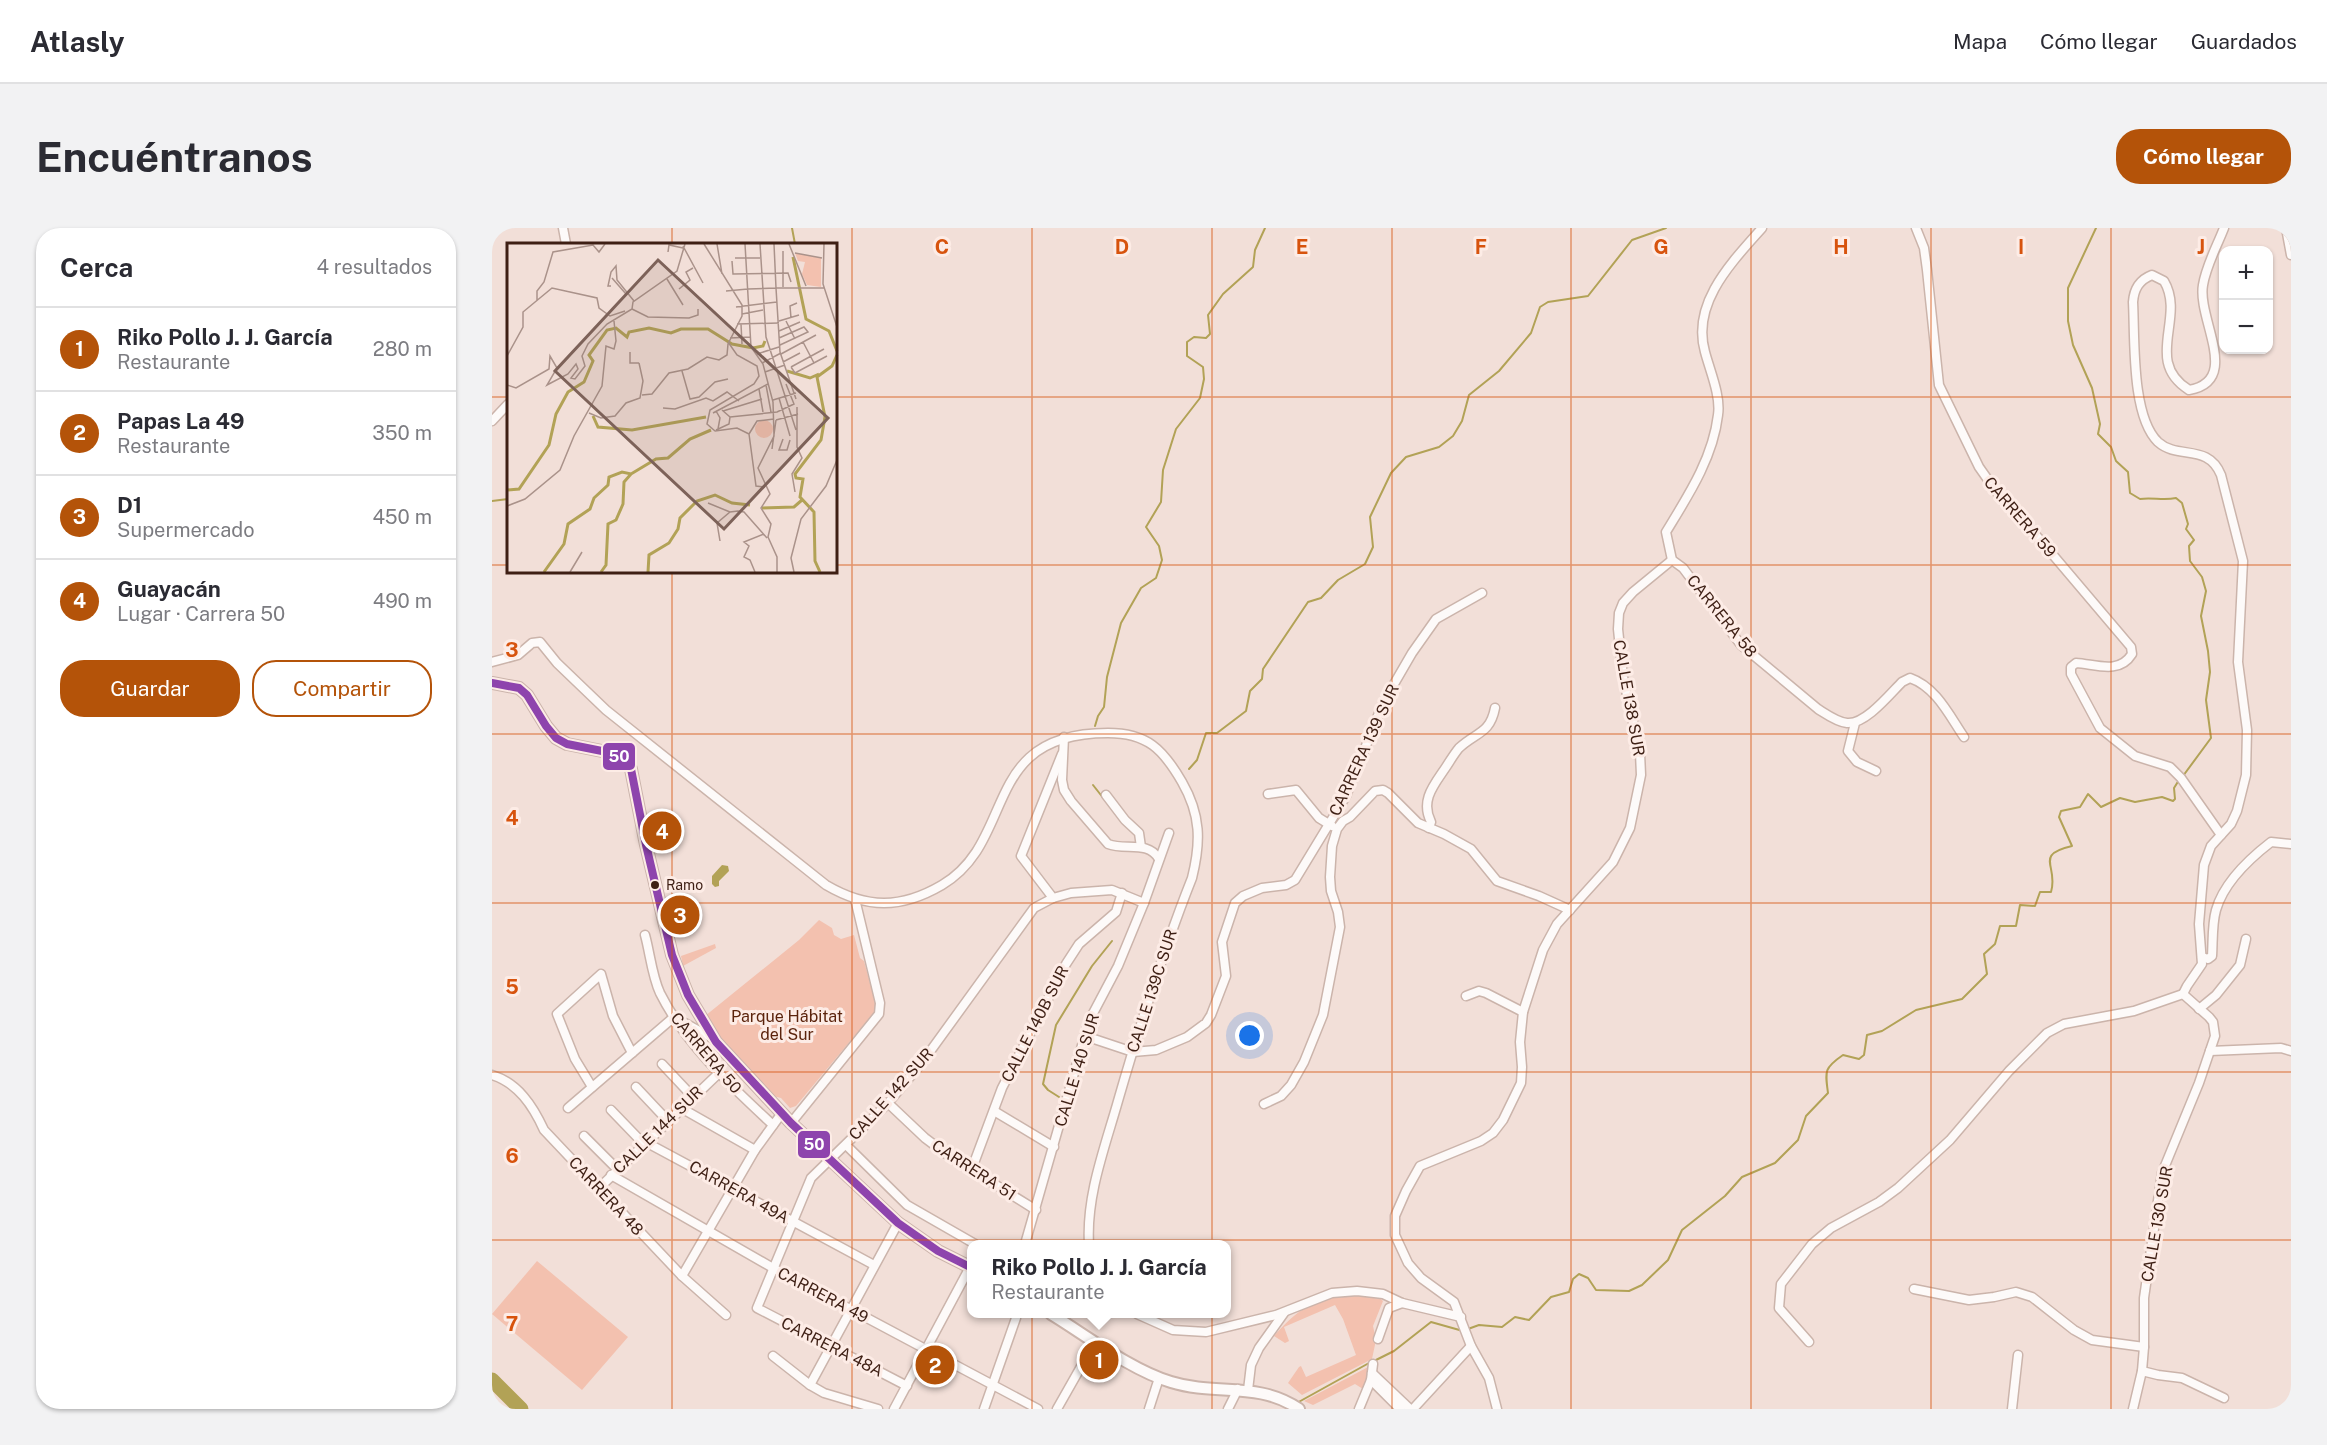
<!DOCTYPE html>
<html lang="es">
<head>
<meta charset="utf-8">
<style>
	body { margin:0; font-family:"Public Sans",sans-serif; background:#f2f2f3; color:#2b2b33 }
	.controls { position:absolute; right:18px; top:18px; display:grid; overflow:hidden; border-radius:12px; box-shadow:0 2px 4px #0004 }
	.controls button { width:54px; height:54px; display:grid; place-items:center; padding:0; border:0; border-bottom:2px solid #e1e1e2; background:#fff; color:#2b2b33; font:30px sans-serif }
	.you { position:absolute; left:758px; top:808px; width:21px; height:21px; margin:-15px; border:4px solid #fff; border-radius:50%; background:#1a73e8; box-shadow:0 0 0 9px #1a73e833 }
	.badge { display:grid; place-items:center; width:39px; height:39px; border-radius:50%; background:#b45309; color:#fff; font-size:20px; font-weight:700 }
	.pin { position:absolute; translate:-50% -50%; border:3px solid #fff; box-shadow:0 2px 6px #0006 }
	.popup { position:absolute; left:475px; top:1012px; width:264px; height:78px; box-sizing:border-box; display:grid; place-content:center; border-radius:12px; background:#fff; filter:drop-shadow(0 2px 4px #0005); font-size:20px; white-space:nowrap; color:#7c7c81 }
	.popup b { font-size:22px; color:#2b2b33 }
	.popup::after { content:''; position:absolute; left:50%; top:100%; margin-left:-12px; border:12px solid transparent; border-top-color:#fff }
	.list { margin:0; padding:0; list-style:none }
	h2 { display:flex; justify-content:space-between; align-items:center; height:78px; margin:0; padding:0 24px; font-size:26px }
	h2 small { font-size:20px; font-weight:400; color:#7c7c81 }
	.list li { display:grid; grid-template-columns:39px 1fr auto; gap:18px; align-items:center; box-sizing:border-box; height:84px; padding:0 24px; border-top:2px solid #e1e1e2 }
	.list b { display:block; font-size:22px; white-space:nowrap }
	.list p { margin:0; font-size:20px; white-space:nowrap; color:#7c7c81 }
	.list em { font-size:20px; font-style:normal; color:#7c7c81 }
	.actions { display:flex; gap:12px; padding:18px 24px }
	.actions a { flex:1; padding:14px 0; border:2px solid #b45309; border-radius:24px; text-align:center; font-size:21px; color:#b45309 }
	.actions .main { background:#b45309; color:#fff }
	.map { position:relative; flex:none; width:1799px; height:1181px; overflow:hidden; border-radius:24px }
	header { display:flex; align-items:center; gap:36px; box-sizing:border-box; height:84px; padding:0 30px; background:#fff; border-bottom:2px solid #e1e1e2 }
	header strong { font-size:28px }
	nav { display:flex; gap:33px; margin-inline-start:auto; font-size:21px }
	.intro { display:flex; align-items:center; justify-content:space-between; box-sizing:border-box; height:144px; padding:0 36px }
	h1 { margin:0; font-size:42px }
	.button { padding:15px 27px; border-radius:24px; background:#b45309; color:#fff; font-size:21px; font-weight:700 }
	main { display:flex; gap:36px; padding:0 36px }
	aside { flex:1; background:#fff; border-radius:24px; box-shadow:0 2px 4px #0004 }
	.map>svg:first-child { display:block }
	.green { fill:#f3c1af }
	.water { fill:#b2a256 }
	.lines { fill:none; stroke-linecap:round; stroke-linejoin:round }
	.stream { stroke:#b2a256; stroke-width:2 }
	.river { stroke:#b2a256; stroke-width:15 }
	.minor-casing { stroke:#cbb4ab; stroke-width:11 }
	.major-casing { stroke:#cbb4ab; stroke-width:14 }
	.minor { stroke:#fdfaf9; stroke-width:8 }
	.major { stroke:#fdfaf9; stroke-width:10 }
	.bus-1-casing { stroke:#fdece6; stroke-width:12 }
	.bus-1 { stroke:#8e44ad; stroke-width:8 }
	.grid { fill:none; stroke:#d7530d; stroke-width:1.5; stroke-opacity:0.55 }
	.bus-dot { fill:#3e1f14; stroke:#fdece6; stroke-width:2 }
	.labels { text-anchor:middle; dominant-baseline:central; stroke-width:6; stroke-linejoin:round; paint-order:stroke }
	.bus-label { font-size:14px; fill:#3e1f14; stroke:#fdece6; text-anchor:start }
	.street-label { font-size:16px; fill:#3e1f14; stroke:#fdece6 }
	.park-label { font-size:16px; fill:#5b230c; stroke:#fdece6 }
	.inset-river { fill:none; stroke:#b2a256; stroke-width:3 }
	.inset-road { fill:none; stroke:#aa928a; stroke-width:1.5 }
	.view { fill:#7d6259; fill-opacity:0.15; stroke:#7d6259; stroke-width:3 }
	.inset-edge { fill:none; stroke:#3e1f14; stroke-width:3 }
	.grid-label { font-size:20px; text-anchor:middle; font-weight:bold; fill:#d7530d; stroke:#fdece6; stroke-width:6; stroke-linejoin:round; paint-order:stroke }
	.line-badge { stroke:#fdece6; stroke-width:2 }
	.badge-label { font-size:16px; text-anchor:middle; font-weight:bold; fill:#fff }
</style>
</head>
<body>
<header>
<strong>Atlasly</strong>
<nav><a>Mapa</a><a>Cómo llegar</a><a>Guardados</a></nav>
</header>
<div class="intro"><h1>Encuéntranos</h1><a class="button">Cómo llegar</a></div>
<main>
<aside>
<h2>Cerca<small>4 resultados</small></h2>
<ul class="list">
<li><span class="badge">1</span><div><b>Riko Pollo J. J. García</b><p>Restaurante</p></div><em>280 m</em></li>
<li><span class="badge">2</span><div><b>Papas La 49</b><p>Restaurante</p></div><em>350 m</em></li>
<li><span class="badge">3</span><div><b>D1</b><p>Supermercado</p></div><em>450 m</em></li>
<li><span class="badge">4</span><div><b>Guayacán</b><p>Lugar · Carrera 50</p></div><em>490 m</em></li>
</ul>
<div class="actions"><a class="main">Guardar</a><a>Compartir</a></div>
</aside>
<div class="map">
<svg width="1799" height="1181" viewBox="0 0 1799 1181">
	<rect width="100%" height="100%" fill="#f2dfd8"/>
	<!-- green -->
	<g class="green">
		<path d="M327,692L340,700L342,707L349,711L362,707L368,730L372,733L385,781L304,878L298,880L289,870L281,868L230,813L213,788L307,712Z"/>
		<path d="M223,716L224,720L191,738L189,728Z"/>
		<path d="M45,1033L136,1109L90,1162L0,1086Z"/>
		<path d="M854,1066L889,1071L891,1073L881,1098L884,1112L880,1131L810,1167L796,1155L807,1139L809,1138L814,1149L864,1127L851,1091L843,1077L792,1099L797,1113L793,1115L782,1108C805,1082 820,1072 854,1066Z"/>
		<path d="M878,1138L871,1161L863,1156L821,1177L812,1173Z"/>
	</g>
	<!-- water -->
	<path class="water" d="M230,637L236,638L237,643L227,653V658L223,659L220,656V648Z"/>
	<g class="lines">
		<!-- stream -->
		<g class="stream">
			<path d="M300,0L303,16"/>
			<path d="M1604,0L1576,60V93L1581,117L1600,160L1608,196L1606,206L1619,219L1624,233L1636,244L1638,265L1648,271C1661,269 1671,273 1684,270L1690,275L1696,296L1694,301L1702,312L1697,318L1698,333L1710,349L1714,363L1709,388L1716,423L1718,444L1714,472L1719,510L1691,548"/>
			<path d="M0,273L16,271"/>
			<path d="M603,498L606,488L612,479L615,449L629,395L649,360L664,350L670,332L667,318L654,299L669,274L671,242L684,201L708,170L712,151L711,139L695,128V114L702,109L714,110L718,106L716,87L731,66L761,39L763,22L773,0"/>
			<path d="M697,541L705,532L714,505H725L754,483L758,463L770,451L771,441L816,374L829,370L846,352L873,336L881,319L878,289L899,245L914,229L947,219L961,208L970,193L977,167L1007,143L1039,105L1048,79L1056,74L1096,68L1140,12L1174,0"/>
			<path d="M601,557L612,571"/>
			<path d="M567,869L556,862L551,856L564,797L600,738L620,713"/>
			<path d="M976,1101L987,1097L1010,1099L1023,1089L1037,1092L1059,1069L1077,1064L1081,1051L1087,1046L1096,1050L1104,1062L1137,1063L1150,1057L1176,1032L1190,1002L1233,968L1250,949L1283,935L1306,912L1314,888L1336,865C1333,843 1332,840 1351,827L1367,831L1372,827L1375,807L1390,803L1424,782L1470,771L1495,746L1492,726L1503,716L1508,698H1524L1528,677L1543,678L1548,664H1559C1567,638 1541,627 1580,618L1567,589L1569,583L1588,579L1596,566L1609,579L1628,570L1643,574L1670,569L1681,573L1683,571L1682,560L1687,552"/>
			<path d="M882,1133L902,1123L939,1094L971,1103"/>
			<path d="M803,1176L877,1135"/>
		</g>
		<!-- river -->
		<path class="river" d="M0,1152L29,1181"/>
		<defs>
			<g id="minor">
				<path d="M71,0L74,16"/>
				<path d="M1270,0C1240,34 1199,75 1213,124C1218,143 1229,168 1226,187C1221,230 1196,268 1174,304L1180,332L1191,340L1249,417L1326,481C1334,486 1345,494 1355,495C1373,497 1398,466 1410,454L1418,450C1444,459 1457,487 1472,509"/>
				<path d="M1424,0L1432,20L1435,42L1447,157L1487,239L1506,266L1550,314L1639,419L1640,426C1627,447 1603,436 1584,435L1579,439V446L1608,500L1643,528L1678,539L1689,550L1729,607"/>
				<path d="M1794,0L1799,27"/>
				<path d="M0,193L16,176"/>
				<path d="M0,434L26,427L40,415L48,414L65,435L114,482L334,657C375,681 409,681 450,657C526,612 487,505 616,505C655,505 671,521 690,554C709,587 709,614 700,650C671,723 648,797 626,873C613,919 594,968 597,1016"/>
				<path d="M1363,495L1356,523L1365,534L1384,543"/>
				<path d="M572,509L570,552L572,562L579,573L616,616C633,623 656,612 667,631"/>
				<path d="M570,526L529,628L561,670L579,665L620,662L652,675"/>
				<path d="M776,566L804,562L827,590L840,598"/>
				<path d="M614,567L633,592L647,605L649,619"/>
				<path d="M937,600L939,594C928,572 942,557 954,539C958,533 962,526 967,520C984,504 998,506 1003,480"/>
				<path d="M153,707C158,725 160,748 168,765C194,817 239,858 281,897"/>
				<path d="M1710,729L1716,731L1720,728C1721,713 1720,696 1724,682C1732,654 1757,631 1779,614L1799,616"/>
				<path d="M974,768L987,763L994,765L1031,784"/>
				<path d="M1707,781L1724,767L1748,737L1754,711"/>
				<path d="M593,808L641,824L664,822L695,809L714,795L719,787L734,748L730,714L743,675L751,668L770,660L794,657L803,652L854,568L891,475L920,425L944,391L990,365"/>
				<path d="M1718,823L1789,820L1799,823"/>
				<path d="M170,836L201,869"/>
				<path d="M0,847C26,855 41,878 52,902L190,1048L234,1087"/>
				<path d="M100,859L83,831L65,786L109,746L121,788L140,825"/>
				<path d="M144,859L175,892"/>
				<path d="M396,875L433,910L457,928L544,982"/>
				<path d="M772,876L789,868L799,857L812,834L831,787L848,699L846,684L839,663L838,649L840,618L845,601L851,593L858,589L883,563L891,562L896,565L926,595L952,606L979,621L1005,653L1047,668L1078,682"/>
				<path d="M76,880L182,789L220,810"/>
				<path d="M189,880L263,922"/>
				<path d="M119,882L146,910L382,1037"/>
				<path d="M502,883L562,919"/>
				<path d="M299,895L387,786L388,775L363,671"/>
				<path d="M92,908L125,941"/>
				<path d="M354,917L415,977L483,1016"/>
				<path d="M479,943L510,860L574,736L587,716L624,684L630,665"/>
				<path d="M119,947L281,1040L546,1181"/>
				<path d="M107,960L227,845"/>
				<path d="M533,1016L597,793L626,738L652,675L677,605"/>
				<path d="M190,1048L263,922L290,885"/>
				<path d="M1422,1061L1477,1072L1502,1069L1524,1064L1540,1069L1582,1102L1600,1112L1652,1119"/>
				<path d="M645,1086L681,1102L714,1104L784,1087L840,1065L865,1063L891,1066L910,1075L969,1089"/>
				<path d="M886,1111L897,1080L910,1075"/>
				<path d="M1317,1114L1287,1080L1289,1056L1320,1016L1339,1000L1387,974L1406,960L1458,912L1517,843L1555,805L1572,796L1642,783L1691,766"/>
				<path d="M281,1128L318,1157L332,1165L386,1181"/>
				<path d="M1650,1143L1666,1147L1690,1150L1732,1170"/>
				<path d="M880,1145L918,1181"/>
				<path d="M879,1152L908,1181"/>
				<path d="M318,1157L406,995"/>
				<path d="M415,1158L265,1080L319,950L396,875L429,836L542,680L561,670"/>
				<path d="M756,1162L759,1137L767,1120L792,1085"/>
				<path d="M402,1181L478,1039"/>
				<path d="M492,1181L524,1090"/>
				<path d="M565,1181L603,1114"/>
				<path d="M657,1181L667,1150"/>
				<path d="M736,1181L746,1161"/>
				<path d="M867,1181L879,1152L881,1136"/>
				<path d="M921,1181L979,1118"/>
				<path d="M1005,1181L997,1150L979,1118L962,1074L929,1050L916,1035L903,1007V988L914,963L928,938L989,913L1001,905L1011,892L1029,855L1030,839L1028,814L1031,784L1051,722L1065,696L1121,634L1138,600L1149,547L1148,525L1131,449L1126,401L1127,385L1131,375L1141,364L1180,332"/>
				<path d="M1520,1181L1526,1127"/>
				<path d="M1641,1181L1650,1143L1652,1119V1070L1670,945L1707,855L1723,808L1721,794L1717,789L1691,766L1695,758L1710,736L1707,696L1712,637L1719,618L1739,596L1745,583L1754,547L1755,502L1746,434L1751,333L1729,247C1716,215 1686,232 1666,214C1639,188 1643,110 1641,74C1642,61 1647,52 1660,47L1672,53C1694,90 1651,133 1697,162C1750,153 1705,91 1711,57C1714,38 1725,18 1732,0"/>
			</g>
			<g id="major">
				<path d="M0,455L27,460L35,467L54,498L64,510L75,516L125,526L139,541L154,617L180,727L196,767L224,814L299,895L406,995L446,1023L480,1040"/>
				<path d="M559,1086C595,1108 639,1142 679,1154C724,1168 766,1153 807,1181"/>
			</g>
		</defs>
		<!-- minor casing -->
		<use href="#minor" class="minor-casing"/>
		<!-- major casing -->
		<use href="#major" class="major-casing"/>
		<!-- minor -->
		<use href="#minor" class="minor"/>
		<!-- major -->
		<use href="#major" class="major"/>
		<defs>
			<path id="bus-1" d="M0,455L27,460L35,467L54,498L64,510L75,516L125,526L139,541L154,617L180,727L196,767L224,814L299,895L406,995L446,1023L480,1040"/>
		</defs>
		<!-- bus-1 casing -->
		<use href="#bus-1" class="bus-1-casing"/>
		<!-- bus-1 -->
		<use href="#bus-1" class="bus-1"/>
	</g>
	<!-- grid -->
	<path class="grid" d="M180,0V16M360,0V1181M540,0V1181M720,0V1181M900,0V1181M1079,0V1181M1259,0V1181M1439,0V1181M1619,0V1181M0,169H16M344,169H1799M0,337H16M344,337H1799M180,344V1181M0,506H1799M0,675H1799M0,844H1799M0,1012H1799"/>
	<!-- markers -->
	<circle class="bus-dot" cx="163" cy="657" r="5"/>
	<g class="labels">
		<!-- bus labels -->
		<g class="bus-label">
			<text x="174" y="657">Ramo</text>
		</g>
		<!-- street labels -->
		<g class="street-label">
			<text transform="translate(1528 289) rotate(49)">CARRERA 59</text>
			<text transform="translate(1230 388) rotate(51)">CARRERA 58</text>
			<text transform="translate(1137 470) rotate(80)">CALLE 138 SUR</text>
			<text transform="translate(872 522) rotate(-65)">CARRERA 139 SUR</text>
			<text transform="translate(660 763) rotate(-72)">CALLE 139C SUR</text>
			<text transform="translate(543 796) rotate(-63)">CALLE 140B SUR</text>
			<text transform="translate(214 825) rotate(50)">CARRERA 50</text>
			<text transform="translate(585 842) rotate(-73)">CALLE 140 SUR</text>
			<text transform="translate(399 866) rotate(-48)">CALLE 142 SUR</text>
			<text transform="translate(166 902) rotate(-44)">CALLE 144 SUR</text>
			<text transform="translate(482 942) rotate(33)">CARRERA 51</text>
			<text transform="translate(247 964) rotate(29)">CARRERA 49A</text>
			<text transform="translate(114 968) rotate(47)">CARRERA 48</text>
			<text transform="translate(1665 996) rotate(-80)">CALLE 130 SUR</text>
			<text transform="translate(331 1067) rotate(28)">CARRERA 49</text>
			<text transform="translate(340 1119) rotate(27)">CARRERA 48A</text>
		</g>
		<!-- park labels -->
		<g class="park-label">
			<text x="295" y="788">Parque Hábitat<tspan x="295" dy="18">del Sur</tspan></text>
		</g>
	</g>
	<!-- overview -->
	<g transform="translate(15 15)">
		<rect width="330" height="330" fill="#f2dfd8"/>
		<path d="M288,10L314,15V44L300,42L295,31L298,19L291,18ZM248 186a9 9 0 1 1 18 0a9 9 0 1 1-18 0Z" fill="#f3c1af"/>
		<path class="inset-river" d="M286,14L299,76L322,88L330,108M280,128L303,135L312,131M86,173L91,184L125,187L199,174M0,247L12,246L42,202L49,171L61,149L77,139L86,118L82,112L100,87L109,85L120,94L122,89L142,85L164,90L174,86H201L225,101L246,105L256,103L258,98M255,265L287,264L295,257M37,329L57,301L61,281L83,266L87,255L101,242L102,234L115,229L124,231L149,216L161,215L183,196L204,187M94,329L99,322L101,281L109,277L116,261L117,239L124,231M141,329L142,312L162,300L171,286L173,275L190,258L208,252L225,260L243,262M313,329L308,318L307,269L293,254L296,236L289,235L288,231L314,197L318,174L310,134L325,123L330,112"/>
		<path class="inset-road" d="M210,1L215,31M238,1L244,104L256,121L266,159L267,193L251,225L263,251L254,265L264,281L261,294L270,314V329M253,1L259,94L289,187M282,1L299,43M317,1L316,41L330,84M176,3L196,40M276,8V44M161,9L162,2L176,5M288,10L315,15M228,15H253M225,18L226,31L281,30L284,39M105,35L119,51M160,36L176,62M104,43H101L104,29L109,23L110,37L127,58M172,46L183,37L179,29L186,25M241,46L269,45L267,1M219,48L241,46M30,57V48L37,39L46,9L86,2L92,9L98,1M229,64L270,59M125,66L141,74L182,75L191,72V66M235,71L256,67M284,75L283,63L290,60M272,78L292,72M279,78L288,96M230,81L272,80M234,81L235,101M272,88L293,79M223,95L244,94M272,95L297,84L301,89L273,102M296,99L307,120M123,109V120H132M250,111L272,104M274,111L309,92M0,113L16,84V69L45,45L90,55L92,65L103,73L118,68M276,119L293,110M255,120L274,110M284,124L288,130L320,113M284,124L317,106M175,128L183,156L192,154L208,139L221,136M258,129L278,122M0,142L9,145L42,126L43,113L50,125L40,142L61,131L69,121L71,126L64,135L68,136L78,123L75,113L81,101L100,81L125,66L126,59L170,28L178,1M259,142L264,169M252,146L256,169M135,152L145,151L162,130L181,126L200,114L212,117L220,112L221,101L235,73V62L197,1M272,155L283,193M289,156L273,109L269,45H317M266,157L289,150M156,165L168,166L199,155L206,158L220,149L232,158M209,168L213,175L211,186M216,168L255,156M82,170L94,175L108,173L119,160L133,155L136,138L132,120M206,170L261,141M223,174L270,169L287,161L279,141M269,177L291,171M209,187L222,181L223,174L215,167M208,188L200,181L203,167L247,141L252,133L250,123L230,112L221,99M208,188L230,185L242,191M242,191L249,243L258,244M242,191L250,178L267,176M276,196L272,207H280L283,197M265,206L269,177M288,249L285,231L295,215L290,204V164M201,260L223,269M0,263L18,256L53,227L67,193L95,143L99,103L107,106L109,98L107,78M213,298L210,280L223,269L231,268L237,269L260,295M63,329L75,309M248,329L243,317L237,314L242,303L237,299L257,291M287,329L284,315L294,276L319,243L330,217"/>
		<path class="view" d="M151,17L321,175L217,286L48,128Z"/>
		<rect width="330" height="330" class="inset-edge"/>
	</g>
	<g class="grid-label">
		<text x="450" y="26">C</text>
		<text x="630" y="26">D</text>
		<text x="810" y="26">E</text>
		<text x="989" y="26">F</text>
		<text x="1169" y="26">G</text>
		<text x="1349" y="26">H</text>
		<text x="1529" y="26">I</text>
		<text x="1709" y="26">J</text>
		<text x="20" y="429">3</text>
		<text x="20" y="597">4</text>
		<text x="20" y="766">5</text>
		<text x="20" y="935">6</text>
		<text x="20" y="1103">7</text>
	</g>
	<g class="line-badge">
		<rect x="110" y="514" width="34" height="29" rx="6" fill="#8e44ad"/>
		<rect x="305" y="902" width="34" height="29" rx="6" fill="#8e44ad"/>
	</g>
	<g class="badge-label">
		<text x="127" y="534">50</text>
		<text x="322" y="922">50</text>
	</g>
</svg>
<div class="controls">
<button>+</button>
<button>−</button>
</div>
<div class="you"></div>
<div class="pin badge" style="left:607px;top:1132px">1</div>
<div class="popup"><b>Riko Pollo J. J. García</b>Restaurante</div>
<div class="pin badge" style="left:443px;top:1137px">2</div>
<div class="pin badge" style="left:188px;top:687px">3</div>
<div class="pin badge" style="left:170px;top:603px">4</div>
</div>
</main>
</body>
</html>
